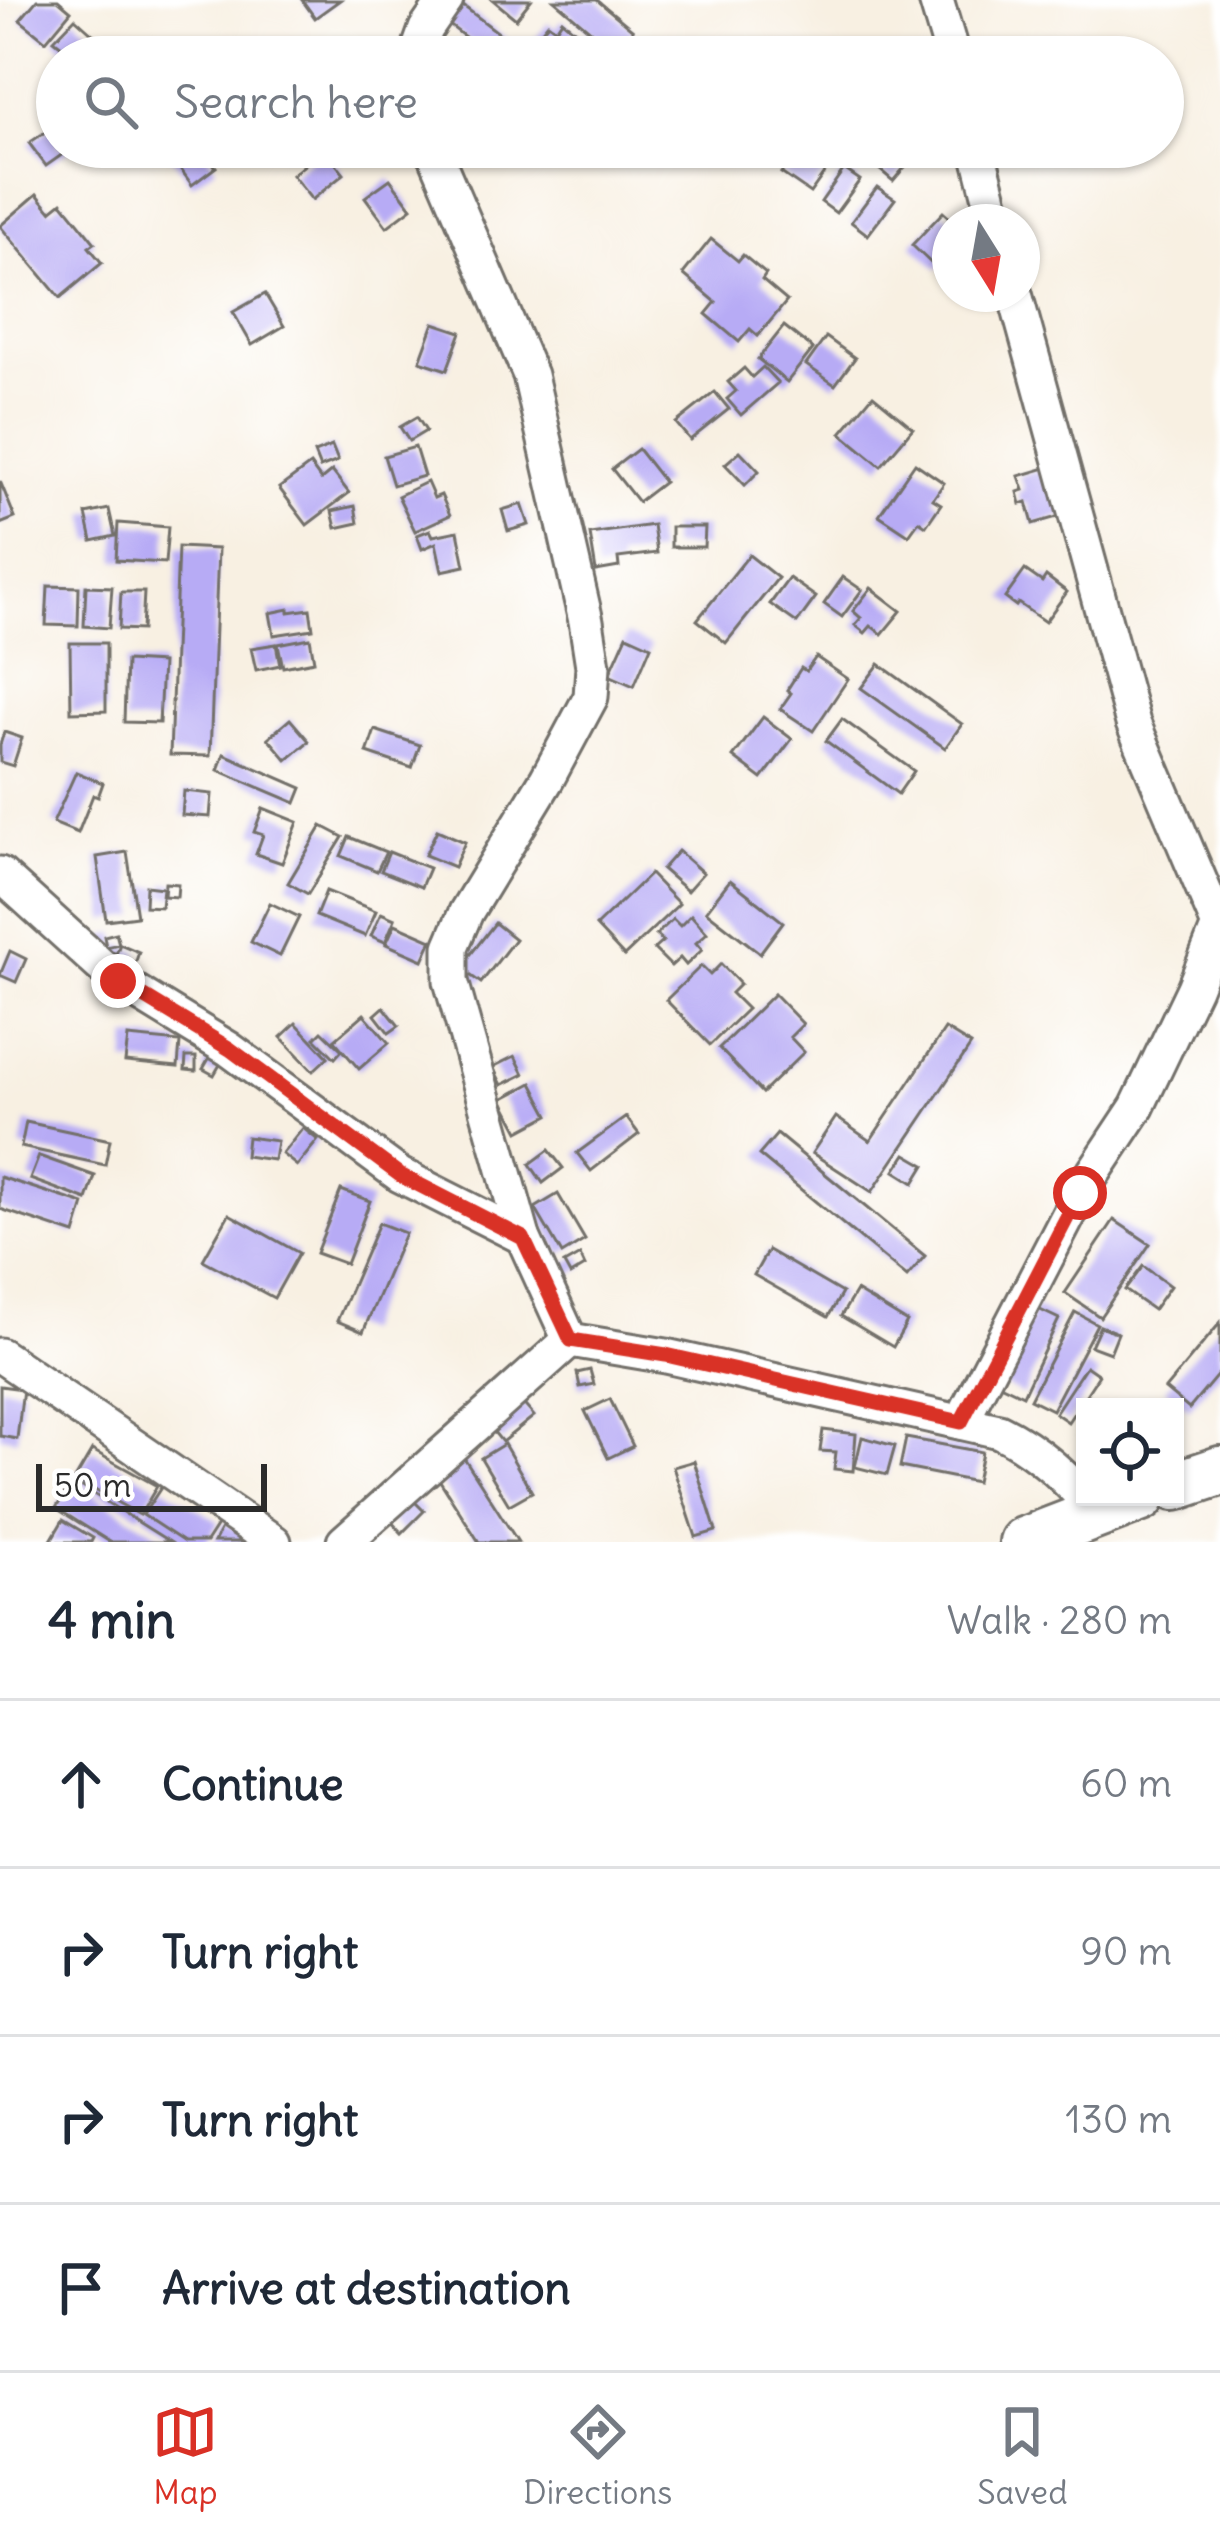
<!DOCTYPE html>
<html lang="en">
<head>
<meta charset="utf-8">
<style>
	body { margin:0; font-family:Delius,sans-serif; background:#f2f2f3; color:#1f2937 }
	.controls { position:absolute; right:36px; bottom:36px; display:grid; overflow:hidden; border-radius:0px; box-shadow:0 3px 9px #0004 }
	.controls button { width:108px; height:108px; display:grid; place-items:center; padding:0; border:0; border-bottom:3px solid #e0e1e3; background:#fff; color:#1f2937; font:60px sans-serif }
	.compass { position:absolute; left:932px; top:204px; width:108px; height:108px; border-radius:50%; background:#fff; box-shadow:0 3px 9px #0004; rotate:169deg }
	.scale { position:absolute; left:36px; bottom:30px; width:231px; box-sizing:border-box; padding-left:12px; border:6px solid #2b2b2b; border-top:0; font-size:33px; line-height:42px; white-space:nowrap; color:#2b2b2b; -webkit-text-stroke:9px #fff; paint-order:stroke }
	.stop { position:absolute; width:36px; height:36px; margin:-27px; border:9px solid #d93025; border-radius:50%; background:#fff }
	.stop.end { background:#d93025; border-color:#fff; box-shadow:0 3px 12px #0008 }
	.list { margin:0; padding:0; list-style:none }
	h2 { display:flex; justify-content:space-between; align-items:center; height:156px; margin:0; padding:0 48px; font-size:51px }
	h2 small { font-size:39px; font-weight:400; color:#747a83 }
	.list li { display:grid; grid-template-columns:78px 1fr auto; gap:36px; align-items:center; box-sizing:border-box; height:168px; padding:0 48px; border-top:3px solid #e0e1e3 }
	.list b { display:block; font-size:45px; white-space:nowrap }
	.list em { font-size:39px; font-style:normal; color:#747a83 }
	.icon { flex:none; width:66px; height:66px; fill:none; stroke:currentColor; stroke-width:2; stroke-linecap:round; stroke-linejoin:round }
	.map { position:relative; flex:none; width:1220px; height:1542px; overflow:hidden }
	.search { position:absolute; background:#fff; box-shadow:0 3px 9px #0004; left:36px; right:36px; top:36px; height:132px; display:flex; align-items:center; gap:30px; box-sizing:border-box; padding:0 42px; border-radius:66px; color:#747a83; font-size:45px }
	.sheet { height:828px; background:#fff }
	nav { display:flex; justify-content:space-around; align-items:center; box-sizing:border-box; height:168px; border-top:3px solid #e0e1e3; background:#fff; font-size:33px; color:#747a83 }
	nav a { display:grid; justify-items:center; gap:6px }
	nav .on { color:#d93025 }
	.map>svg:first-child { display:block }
	.building { fill:#b7abf5 }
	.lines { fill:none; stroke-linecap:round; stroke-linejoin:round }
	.minor-casing { stroke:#73706b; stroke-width:39 }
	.highway-casing { stroke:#73706b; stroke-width:54 }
	.minor { stroke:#fff; stroke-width:33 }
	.highway { stroke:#fff; stroke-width:48 }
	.route { stroke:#d93025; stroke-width:15 }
</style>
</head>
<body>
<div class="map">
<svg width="1220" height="1542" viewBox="0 0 1220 1542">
	<rect width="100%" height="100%" fill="#fff"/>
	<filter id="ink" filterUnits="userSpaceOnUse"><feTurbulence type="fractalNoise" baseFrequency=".00833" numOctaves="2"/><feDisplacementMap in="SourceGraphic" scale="24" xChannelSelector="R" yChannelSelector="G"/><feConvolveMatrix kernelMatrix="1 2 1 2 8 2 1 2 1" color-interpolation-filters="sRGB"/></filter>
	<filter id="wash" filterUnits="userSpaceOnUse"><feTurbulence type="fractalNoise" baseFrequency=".004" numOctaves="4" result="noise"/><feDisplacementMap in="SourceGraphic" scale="48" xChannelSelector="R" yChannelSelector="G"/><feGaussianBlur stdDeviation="2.7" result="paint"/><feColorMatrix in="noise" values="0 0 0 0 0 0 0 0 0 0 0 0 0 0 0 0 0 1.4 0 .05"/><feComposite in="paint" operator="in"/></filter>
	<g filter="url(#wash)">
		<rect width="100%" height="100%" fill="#f8f0e2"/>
		<g id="blocks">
			<!-- building -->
			<g class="building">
				<path d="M37,0H58L71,11L46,41L20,20Z"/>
				<path d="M302,0H340L315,18Z"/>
				<path d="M493,0H531L516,19Z"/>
				<path d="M554,0H597L633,30L614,51Z"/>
				<path d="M458,2L526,54L524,57H491L444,21Z"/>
				<path d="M75,18L95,36L76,57L54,40Z"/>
				<path d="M562,20L585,39L571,57H533L538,51L530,45L548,23L556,29Z"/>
				<path d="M57,124V147H73L46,166L29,143Z"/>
				<path d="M174,147H215L206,154L216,167L192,185L168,152Z"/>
				<path d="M800,147H820L835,158L810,193L781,173Z"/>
				<path d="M886,147H922L893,181L872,163Z"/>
				<path d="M324,149L344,174L312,200L292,175Z"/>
				<path d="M844,169L860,180L836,213L821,202Z"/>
				<path d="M390,179L412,208L387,227L365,197Z"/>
				<path d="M877,187L895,199L868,235L851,222Z"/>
				<path d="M37,194L51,211L62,202L95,243L89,247L102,263L60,298L0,226Z"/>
				<path d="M943,212L954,222H950V256L937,269L912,245Z"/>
				<path d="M711,239L738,261L743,255L766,274L762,280L787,301L758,336L750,329L739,342L706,314L716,302L683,274Z"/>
				<path d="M265,294L284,326L252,345L233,312Z"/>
				<path d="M434,323L461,332L447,370L420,361Z"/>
				<path d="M784,326L813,349L787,382L758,359Z"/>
				<path d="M826,337L855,358L835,385L806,365Z"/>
				<path d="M763,367L778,383L741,415L727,399L736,391L728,382L744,368L752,377Z"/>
				<path d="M715,392L729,409L690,440L676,423Z"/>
				<path d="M873,395L913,428L881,466L841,433Z"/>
				<path d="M417,417L426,431L409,441L400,427Z"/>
				<path d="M332,446L338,461L320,468L314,453Z"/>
				<path d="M415,447L424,476L393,485L384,456Z"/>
				<path d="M638,449L664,482L638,502L612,469Z"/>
				<path d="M740,451L759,471L745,485L725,464Z"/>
				<path d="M915,463L944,483L933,499L941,504L926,526L919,521L909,535L879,515Z"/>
				<path d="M310,465L321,480L332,471L349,493L307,525L279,488Z"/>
				<path d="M1049,467L1064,515L1033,524L1027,502L1021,504L1018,492L1024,490L1019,476Z"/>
				<path d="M0,481L15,518L0,524Z"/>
				<path d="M427,482L434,498L441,495L450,515L415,531L398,496Z"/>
				<path d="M522,504L529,525L508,531L502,510Z"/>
				<path d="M355,506L358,523L336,528L332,511Z"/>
				<path d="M109,509L115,536L92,541L86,514Z"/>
				<path d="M118,523L168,527L165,563L116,560Z"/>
				<path d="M653,525L657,553L618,558L619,567L596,571L590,534Z"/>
				<path d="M671,527H705L704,547H671Z"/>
				<path d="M430,530L433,536L458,531L465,566L442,571L436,543L422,549L417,535Z"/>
				<path d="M178,547L218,549L210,756L170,755Z"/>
				<path d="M749,555L778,578L726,643L697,620Z"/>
				<path d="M1025,570L1042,582L1046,576L1067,592L1045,622L1018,603L1016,606L1005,598Z"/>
				<path d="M843,577L862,590L842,617L824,604Z"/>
				<path d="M789,578L816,597L797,623L770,604Z"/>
				<path d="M48,586L79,587L78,626L46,625Z"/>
				<path d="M86,586L112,587L109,628L84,626Z"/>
				<path d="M871,588L901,611L882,634L871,626L865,633L855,625L861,618L853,611Z"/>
				<path d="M121,592H144L142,630L119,629Z"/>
				<path d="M289,609V612L310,609L313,629L274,635L270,613Z"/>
				<path d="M627,635L651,646L634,686L609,675Z"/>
				<path d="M310,638L314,661L283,667L278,644Z"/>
				<path d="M70,643H106V711L71,712Z"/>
				<path d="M276,644L280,665L256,670L251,648Z"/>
				<path d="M816,657L848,679L813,731L780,709L791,693L787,690L801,668L806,671Z"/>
				<path d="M126,661L162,663L159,723L124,722Z"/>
				<path d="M879,664L962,724L945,748L861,688Z"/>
				<path d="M763,717L792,739L762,779L733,757Z"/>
				<path d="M290,719L309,741L287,760L268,738Z"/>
				<path d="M842,719L914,771L898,794L826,741Z"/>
				<path d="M375,730L420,745L412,768L367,753Z"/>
				<path d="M4,732L22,738L13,766L0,762V745Z"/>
				<path d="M224,754L302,788L296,803L218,770Z"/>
				<path d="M76,772L103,783L98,797L93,795L78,833L53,823Z"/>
				<path d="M184,791L212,794L210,817L182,815Z"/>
				<path d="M263,808L298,822L282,863L256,854L263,835L254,832Z"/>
				<path d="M322,826L343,837L308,894L288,883Z"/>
				<path d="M437,830L465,842L454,867L425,855Z"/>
				<path d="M349,837L386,852L377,871L341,856Z"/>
				<path d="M678,851L703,873L687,891L662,869Z"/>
				<path d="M127,852L137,916L106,920L97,857Z"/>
				<path d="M389,852L429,868L421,887L381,871Z"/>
				<path d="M650,874L679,904L624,956L596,926Z"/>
				<path d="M730,880L783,922L760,953L706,911Z"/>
				<path d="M165,883L178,884L177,897L164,896Z"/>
				<path d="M146,886L163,888L161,907L145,906Z"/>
				<path d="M326,891L376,911L365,936L316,916Z"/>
				<path d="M270,903L299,917L280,956L251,942Z"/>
				<path d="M381,913L395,919L385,942L371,936Z"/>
				<path d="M691,915L707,933L696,943L702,950L686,965L680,958L671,966L654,949L663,941L656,935L673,919L680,926Z"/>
				<path d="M495,923L515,939L481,983L460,968Z"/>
				<path d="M395,924L432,940L423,960L386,944Z"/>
				<path d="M116,933L119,944L106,947L104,936Z"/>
				<path d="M120,944L139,952L134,967L114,959Z"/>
				<path d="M10,951L26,959L16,982L0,975Z"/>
				<path d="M721,964L740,984L731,993L747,1009L710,1045L666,1000L701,966L710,975Z"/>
				<path d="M774,994L803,1024L790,1037L804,1052L762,1093L719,1048Z"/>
				<path d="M384,1007L399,1026L389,1033L375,1015Z"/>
				<path d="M364,1014L389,1043L359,1069L334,1040Z"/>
				<path d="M296,1023L328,1057L313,1071L281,1037Z"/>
				<path d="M945,1029L971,1045L872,1192L812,1153L836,1117L870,1141Z"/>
				<path d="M322,1031L342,1050L335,1058L315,1038Z"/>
				<path d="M128,1037L180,1042L178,1067L125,1062Z"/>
				<path d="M211,1055L222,1061L214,1075L203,1069Z"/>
				<path d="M515,1056L524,1074L502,1085L493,1067Z"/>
				<path d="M186,1057H196V1071L185,1070Z"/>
				<path d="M532,1083L549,1115L519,1131L502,1099Z"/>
				<path d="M626,1117L639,1134L591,1171L577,1153Z"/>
				<path d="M26,1122L110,1140L105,1165L21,1147Z"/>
				<path d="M303,1128L318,1140L297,1166L282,1154Z"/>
				<path d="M777,1134L925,1256L907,1277L759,1155Z"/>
				<path d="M247,1137L277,1141L274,1160L245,1156Z"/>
				<path d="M549,1150L563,1168L543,1183L530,1164Z"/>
				<path d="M906,1154L925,1165L914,1183L895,1171Z"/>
				<path d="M39,1156L95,1176L87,1200L30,1179Z"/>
				<path d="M0,1177L84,1204L75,1234L0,1209Z"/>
				<path d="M341,1190L370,1201L346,1264L316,1253Z"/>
				<path d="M558,1194L585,1240L562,1254L535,1208Z"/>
				<path d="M229,1214L299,1253L274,1298L203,1260Z"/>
				<path d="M1114,1220L1150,1244L1100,1317L1065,1293Z"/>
				<path d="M379,1223L405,1233L363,1332L337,1321Z"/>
				<path d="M768,1250L842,1293L828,1317L754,1275Z"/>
				<path d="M580,1255L585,1266L570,1275L564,1264Z"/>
				<path d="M1143,1266L1170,1286L1153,1310L1125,1290Z"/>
				<path d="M856,1291L907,1322L893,1347L841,1316Z"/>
				<path d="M1036,1308L1059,1319L1023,1395L1000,1384Z"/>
				<path d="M1075,1312L1097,1324L1052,1410L1030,1399Z"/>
				<path d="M1220,1323V1372L1189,1409L1165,1389Z"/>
				<path d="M1100,1326L1118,1333L1110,1353L1091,1346Z"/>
				<path d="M1086,1366L1099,1375L1068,1422L1055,1413Z"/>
				<path d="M590,1370L594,1384L580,1387L577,1373Z"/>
				<path d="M0,1386L23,1389L17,1439L0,1436Z"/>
				<path d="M610,1399L633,1446L608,1458L585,1411Z"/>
				<path d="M520,1400L534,1416L502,1442L489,1426Z"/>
				<path d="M823,1430L856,1434L853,1471L834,1469L836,1452L820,1451Z"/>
				<path d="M862,1437L895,1446L887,1475L855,1467Z"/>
				<path d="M906,1438L982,1452L976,1482L900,1467Z"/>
				<path d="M504,1444L532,1492L509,1505L481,1458Z"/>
				<path d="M92,1450L157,1486L140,1515L75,1479Z"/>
				<path d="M463,1456L518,1542H479L435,1473Z"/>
				<path d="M694,1461L716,1531L696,1537L673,1467Z"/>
				<path d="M73,1481L170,1542H110L56,1508Z"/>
				<path d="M162,1486L219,1522L206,1542H184L143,1515Z"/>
				<path d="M409,1496L424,1511L402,1533L387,1517Z"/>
				<path d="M63,1520L93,1538L91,1542H50Z"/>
				<path d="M224,1523L259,1542H214Z"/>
			</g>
		</g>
	</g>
	<g filter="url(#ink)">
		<use href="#blocks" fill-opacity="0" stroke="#73706b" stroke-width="3"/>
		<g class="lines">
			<defs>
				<g id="minor">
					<path d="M936,0L953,57"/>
					<path d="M416,57L426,29L446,0"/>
					<path d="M432,147L530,375L586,621L593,666L591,697L547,779L466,912L451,947V981L523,1237L570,1340L666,1356L999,1431C1040,1451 1067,1479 1097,1512"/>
					<path d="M977,147L996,222"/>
					<path d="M1015,294L1133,723L1219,926"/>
					<path d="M0,874L118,981L229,1049L400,1175L523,1237"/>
					<path d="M0,1355L274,1542"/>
					<path d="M961,1422L1080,1193L1137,1107L1194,988L1220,923"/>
					<path d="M344,1542L570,1340"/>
				</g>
				<g id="highway">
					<path d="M1175,1486L1220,1471"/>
					<path d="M1024,1542L1141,1497"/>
				</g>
			</defs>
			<!-- minor casing -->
			<use href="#minor" class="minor-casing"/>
			<!-- highway casing -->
			<use href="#highway" class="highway-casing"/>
			<!-- minor -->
			<use href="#minor" class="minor"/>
			<!-- highway -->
			<use href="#highway" class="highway"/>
		</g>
	</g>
	<g class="lines" filter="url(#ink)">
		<!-- route -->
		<path class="route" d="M118,981L230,1049L400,1175L523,1238L571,1340L666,1355L961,1422L1080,1193"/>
	</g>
</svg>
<div class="controls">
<button><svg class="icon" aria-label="locate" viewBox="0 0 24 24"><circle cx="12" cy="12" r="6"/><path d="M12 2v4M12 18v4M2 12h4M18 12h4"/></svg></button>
</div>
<svg class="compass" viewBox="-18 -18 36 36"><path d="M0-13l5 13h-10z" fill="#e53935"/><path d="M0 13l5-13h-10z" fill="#747a83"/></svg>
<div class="scale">50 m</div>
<div class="stop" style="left:1080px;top:1193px"></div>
<div class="stop end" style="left:118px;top:981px"></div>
<div class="search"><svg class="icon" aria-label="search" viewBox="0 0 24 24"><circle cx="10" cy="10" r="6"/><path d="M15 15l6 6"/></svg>Search here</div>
</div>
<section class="sheet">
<h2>4 min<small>Walk · 280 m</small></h2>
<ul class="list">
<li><svg class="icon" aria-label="ahead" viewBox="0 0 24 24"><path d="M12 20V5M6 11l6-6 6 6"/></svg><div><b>Continue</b></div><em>60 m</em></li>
<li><svg class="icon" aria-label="right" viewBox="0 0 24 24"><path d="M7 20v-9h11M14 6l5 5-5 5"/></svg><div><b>Turn right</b></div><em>90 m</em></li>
<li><svg class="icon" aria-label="right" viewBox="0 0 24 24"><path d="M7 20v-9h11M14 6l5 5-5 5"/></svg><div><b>Turn right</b></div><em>130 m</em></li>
<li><svg class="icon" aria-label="arrive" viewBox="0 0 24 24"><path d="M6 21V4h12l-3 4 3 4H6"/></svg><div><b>Arrive at destination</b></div></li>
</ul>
</section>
<nav>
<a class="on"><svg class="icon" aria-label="map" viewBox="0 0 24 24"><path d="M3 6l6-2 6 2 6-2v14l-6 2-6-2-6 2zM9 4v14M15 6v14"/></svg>Map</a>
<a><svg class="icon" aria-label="directions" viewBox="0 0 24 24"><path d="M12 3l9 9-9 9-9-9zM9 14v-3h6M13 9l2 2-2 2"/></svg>Directions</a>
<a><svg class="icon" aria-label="saved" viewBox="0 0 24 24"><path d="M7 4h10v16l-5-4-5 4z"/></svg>Saved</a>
</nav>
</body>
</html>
